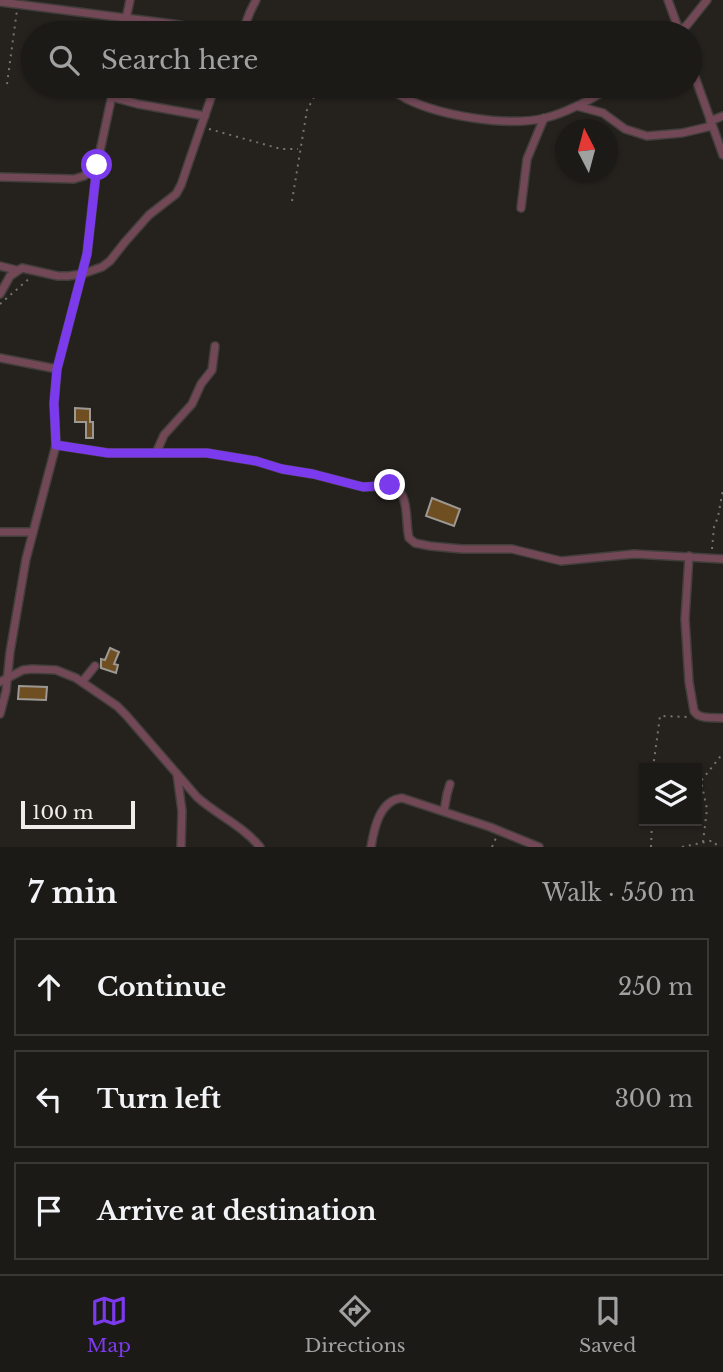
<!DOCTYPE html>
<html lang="en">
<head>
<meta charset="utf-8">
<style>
	body { margin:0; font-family:"Libre Baskerville",serif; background:#25231f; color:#f1f3f6 }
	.controls { position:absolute; right:21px; bottom:21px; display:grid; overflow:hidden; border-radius:0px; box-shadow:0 2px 5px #0004 }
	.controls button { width:63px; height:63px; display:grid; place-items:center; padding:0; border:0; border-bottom:2px solid #3a3835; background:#1c1a16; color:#f1f3f6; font:35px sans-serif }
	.compass { position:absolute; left:555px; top:119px; width:63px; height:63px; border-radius:50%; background:#1c1a16; box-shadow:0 2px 5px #0004; rotate:354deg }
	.scale { position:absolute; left:21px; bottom:18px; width:114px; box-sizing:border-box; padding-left:7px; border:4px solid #efedea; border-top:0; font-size:19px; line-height:24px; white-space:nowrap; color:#efedea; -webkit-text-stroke:5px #25221e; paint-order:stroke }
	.stop { position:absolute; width:21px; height:21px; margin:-16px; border:5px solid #7c3aed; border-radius:50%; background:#fff }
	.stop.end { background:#7c3aed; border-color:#fff; box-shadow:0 2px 7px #0008 }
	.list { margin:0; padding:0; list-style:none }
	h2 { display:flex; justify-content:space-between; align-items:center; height:91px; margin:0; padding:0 28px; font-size:30px }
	h2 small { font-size:23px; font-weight:400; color:#a0a1a1 }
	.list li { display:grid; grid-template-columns:46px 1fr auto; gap:21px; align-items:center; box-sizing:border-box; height:98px; margin:0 14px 14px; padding:0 14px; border:2px solid #3a3835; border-radius:0px }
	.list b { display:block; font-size:26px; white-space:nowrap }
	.list em { font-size:23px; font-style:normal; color:#a0a1a1 }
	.icon { flex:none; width:38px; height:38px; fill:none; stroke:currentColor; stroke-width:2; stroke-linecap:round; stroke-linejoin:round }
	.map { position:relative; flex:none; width:723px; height:847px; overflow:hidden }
	.search { position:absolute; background:#1c1a16; box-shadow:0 2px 5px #0004; left:21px; right:21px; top:21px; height:77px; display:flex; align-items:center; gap:18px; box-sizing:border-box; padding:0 24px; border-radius:38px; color:#a0a1a1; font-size:26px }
	.sheet { height:427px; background:#1c1a16 }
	nav { display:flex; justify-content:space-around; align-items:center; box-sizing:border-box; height:98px; border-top:2px solid #3a3835; background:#1c1a16; font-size:19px; color:#a0a1a1 }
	nav a { display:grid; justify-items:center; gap:4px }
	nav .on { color:#7c3aed }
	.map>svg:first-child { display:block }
	.building { fill:#6f4e21; stroke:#9c9893; stroke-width:2 }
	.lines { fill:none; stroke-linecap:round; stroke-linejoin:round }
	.service-casing { stroke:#413e3b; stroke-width:7 }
	.minor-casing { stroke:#413e3b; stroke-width:10 }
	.path { stroke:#767370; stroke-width:2; stroke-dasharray:2 5; stroke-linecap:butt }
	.service { stroke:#724857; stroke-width:3.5 }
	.minor { stroke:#724857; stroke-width:7 }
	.route { stroke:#7c3aed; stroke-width:9 }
</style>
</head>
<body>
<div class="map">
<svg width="723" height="847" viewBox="0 0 723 847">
	<rect width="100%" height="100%" fill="#25221e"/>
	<!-- building -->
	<g class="building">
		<path d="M75,408L90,409V422H93V438H86V422H75Z"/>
		<path d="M432,498L460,509L454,526L426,516Z"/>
		<path d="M110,648L119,652L114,664L118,665L116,673L101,668V659L105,660Z"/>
		<path d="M19,686L47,687L46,700L18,699Z"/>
	</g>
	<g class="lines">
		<defs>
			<path id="service" d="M641,86L646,92H650L669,86"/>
			<g id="minor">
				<path d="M668,0L680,33"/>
				<path d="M0,2L173,24L227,33"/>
				<path d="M679,31L687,25L707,0"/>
				<path d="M123,33L130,0"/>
				<path d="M242,33L250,12L256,0"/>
				<path d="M690,63L723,155"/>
				<path d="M384,86C392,90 399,95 407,99C441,116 508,127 545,118C569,112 592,99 613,86"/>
				<path d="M112,97L138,104L205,116"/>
				<path d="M577,106L603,113L625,129L647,136L682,133L712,126"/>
				<path d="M710,121L723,116"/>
				<path d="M0,177L74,179L84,176L96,165"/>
				<path d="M521,208L527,159L544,118"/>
				<path d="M0,266L16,270"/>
				<path d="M0,294L10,276L22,268L58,276H68L82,274L102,267L110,261L125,242L149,215L176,194L181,185L215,86"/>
				<path d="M0,358L57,369"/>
				<path d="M56,445L108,453H207L256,461L282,469L313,474L363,487L394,486C410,496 405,522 409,538L415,543L430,546L462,549H512L561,561L634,554L723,559"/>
				<path d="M156,453L164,435L192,404L201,384L212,370L215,346"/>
				<path d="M0,532H33"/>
				<path d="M689,556L685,619L689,682L694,711C699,720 714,717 723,718"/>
				<path d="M0,682L23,670L32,669L56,670L76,678L117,706L126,715L197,797C217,815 243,826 260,847"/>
				<path d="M82,682L95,666"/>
				<path d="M0,714L6,691L10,652L26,559L56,445L54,403L57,369L87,254L97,165L114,86"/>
				<path d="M177,774L182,811L181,847"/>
				<path d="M444,811L447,794L450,784"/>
				<path d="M371,847C374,828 380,800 402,798L490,827L539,847"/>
			</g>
		</defs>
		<!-- service casing -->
		<use href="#service" class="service-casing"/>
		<!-- minor casing -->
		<use href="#minor" class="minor-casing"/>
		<!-- path -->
		<g class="path">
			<path d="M7,84L17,10"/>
			<path d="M209,129L281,149H298"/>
			<path d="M292,201L307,110L320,86"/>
			<path d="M0,304L31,277"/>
			<path d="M712,549L714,527L718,517L723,489"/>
			<path d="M653,768L660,716L689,717"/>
			<path d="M703,842L707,809L701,781L723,753"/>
			<path d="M492,847L496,838"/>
			<path d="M651,847L652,821"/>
			<path d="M682,847L710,841L715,842L717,847"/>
		</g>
		<!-- service -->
		<use href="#service" class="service"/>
		<!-- minor -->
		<use href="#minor" class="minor"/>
	</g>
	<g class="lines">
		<!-- route -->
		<path class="route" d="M97,165L87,254L57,369L54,403L56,445L108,453H207L256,461L282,469L313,474L363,487L390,485"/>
	</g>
</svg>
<div class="controls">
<button><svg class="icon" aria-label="layers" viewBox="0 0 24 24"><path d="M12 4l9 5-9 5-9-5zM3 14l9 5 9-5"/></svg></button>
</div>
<svg class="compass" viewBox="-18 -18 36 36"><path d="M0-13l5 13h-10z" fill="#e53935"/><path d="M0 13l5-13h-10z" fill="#a0a1a1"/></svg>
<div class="scale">100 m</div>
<div class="stop" style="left:97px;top:165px"></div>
<div class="stop end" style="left:390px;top:485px"></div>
<div class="search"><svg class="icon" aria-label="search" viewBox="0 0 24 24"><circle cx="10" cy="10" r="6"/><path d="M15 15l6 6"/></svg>Search here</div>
</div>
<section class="sheet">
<h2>7 min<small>Walk · 550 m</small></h2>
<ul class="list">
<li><svg class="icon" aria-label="ahead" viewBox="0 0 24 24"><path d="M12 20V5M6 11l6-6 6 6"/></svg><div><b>Continue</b></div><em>250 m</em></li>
<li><svg class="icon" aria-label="left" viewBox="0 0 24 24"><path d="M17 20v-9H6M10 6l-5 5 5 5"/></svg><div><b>Turn left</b></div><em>300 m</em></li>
<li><svg class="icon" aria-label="arrive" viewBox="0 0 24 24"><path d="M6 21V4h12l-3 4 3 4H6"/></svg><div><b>Arrive at destination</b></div></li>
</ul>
</section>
<nav>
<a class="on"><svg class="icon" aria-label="map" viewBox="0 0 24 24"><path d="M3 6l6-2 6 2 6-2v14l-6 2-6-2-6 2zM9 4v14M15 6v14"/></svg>Map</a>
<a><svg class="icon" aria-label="directions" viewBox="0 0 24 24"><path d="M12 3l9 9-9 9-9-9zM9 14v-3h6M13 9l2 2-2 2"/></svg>Directions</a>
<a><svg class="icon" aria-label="saved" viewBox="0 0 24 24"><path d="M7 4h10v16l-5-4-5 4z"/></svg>Saved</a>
</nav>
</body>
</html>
